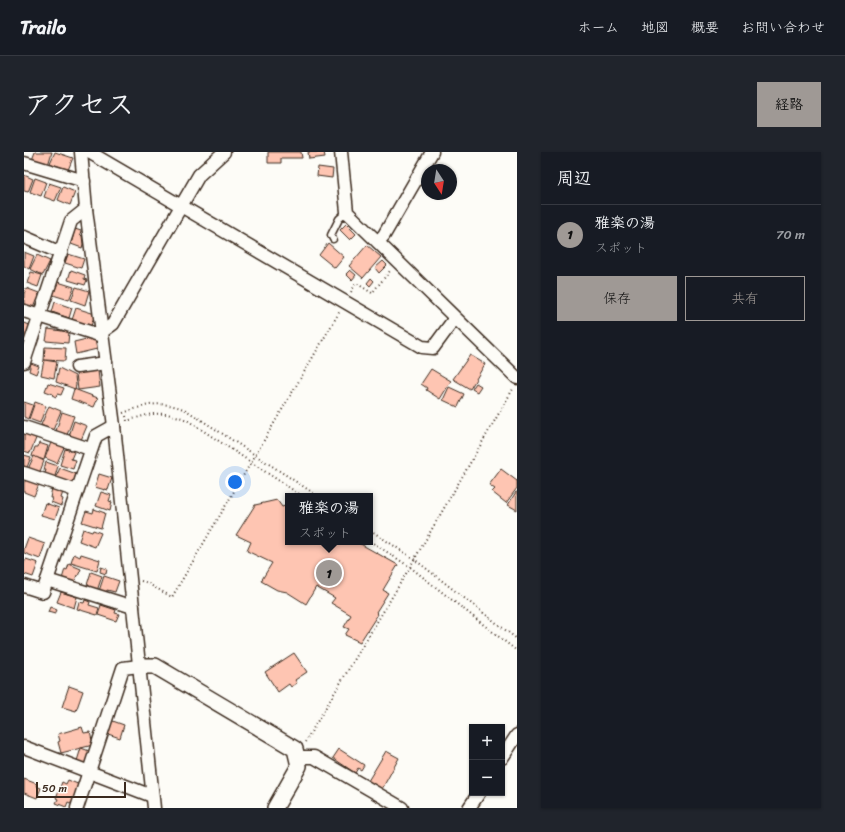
<!DOCTYPE html>
<html lang="ja">
<head>
<meta charset="utf-8">
<style>
	body { margin:0; font-family:Sriracha,"Klee One",sans-serif; background:#20242c; color:#f1f3f6 }
	.controls { position:absolute; right:12px; bottom:12px; display:grid; overflow:hidden; border-radius:0px; box-shadow:0 1px 3px #0004 }
	.controls button { width:36px; height:36px; display:grid; place-items:center; padding:0; border:0; border-bottom:1px solid #363941; background:#171b24; color:#f1f3f6; font:20px sans-serif }
	.compass { position:absolute; left:397px; top:12px; width:36px; height:36px; border-radius:50%; background:#171b24; box-shadow:0 1px 3px #0004; rotate:168deg }
	.scale { position:absolute; left:12px; bottom:10px; width:90px; box-sizing:border-box; padding-left:4px; border:2px solid #3b2a1e; border-top:0; font-size:11px; line-height:14px; white-space:nowrap; color:#3b2a1e; -webkit-text-stroke:3px #fdfcf7; paint-order:stroke }
	.you { position:absolute; left:211px; top:330px; width:14px; height:14px; margin:-10px; border:3px solid #fff; border-radius:50%; background:#1a73e8; box-shadow:0 0 0 6px #1a73e833 }
	.badge { display:grid; place-items:center; width:26px; height:26px; border-radius:50%; background:#9f9995; color:#111; font-size:13px; font-weight:700 }
	.pin { position:absolute; translate:-50% -50%; border:2px solid #fff; box-shadow:0 1px 4px #0006 }
	.popup { position:absolute; left:261px; top:341px; width:88px; height:52px; box-sizing:border-box; display:grid; place-content:center; border-radius:0px; background:#171b24; filter:drop-shadow(0 1px 3px #0005); font-size:13px; white-space:nowrap; color:#9ea1a6 }
	.popup b { font-size:15px; color:#f1f3f6 }
	.popup::after { content:''; position:absolute; left:50%; top:100%; margin-left:-8px; border:8px solid transparent; border-top-color:#171b24 }
	.list { margin:0; padding:0; list-style:none }
	h2 { display:flex; justify-content:space-between; align-items:center; height:52px; margin:0; padding:0 16px; font-size:17px }
	h2 small { font-size:13px; font-weight:400; color:#9ea1a6 }
	.list li { display:grid; grid-template-columns:26px 1fr auto; gap:12px; align-items:center; box-sizing:border-box; height:60px; padding:0 16px; border-top:1px solid #363941 }
	.list b { display:block; font-size:15px; white-space:nowrap }
	.list p { margin:0; font-size:13px; white-space:nowrap; color:#9ea1a6 }
	.list em { font-size:13px; font-style:normal; color:#9ea1a6 }
	.actions { display:flex; gap:8px; padding:12px 16px }
	.actions a { flex:1; padding:9px 0; border:1px solid #9f9995; border-radius:0px; text-align:center; font-size:14px; color:#9f9995 }
	.actions .main { background:#9f9995; color:#111 }
	.map { position:relative; flex:none; width:493px; height:656px; overflow:hidden; border-radius:0px }
	header { display:flex; align-items:center; gap:24px; box-sizing:border-box; height:56px; padding:0 20px; background:#171b24; border-bottom:1px solid #363941 }
	header strong { font-size:19px }
	nav { display:flex; gap:22px; margin-inline-start:auto; font-size:14px }
	.intro { display:flex; align-items:center; justify-content:space-between; box-sizing:border-box; height:96px; padding:0 24px }
	h1 { margin:0; font-size:28px }
	.button { padding:10px 18px; border-radius:0px; background:#9f9995; color:#111; font-size:14px; font-weight:700 }
	main { display:flex; gap:24px; padding:0 24px }
	aside { flex:1; background:#171b24; border-radius:0px; box-shadow:0 1px 3px #0004 }
	.map>svg:first-child { display:block }
	.building { fill:#fec5b2; stroke:#3b2a1e }
	.lines { fill:none; stroke-linecap:round; stroke-linejoin:round }
	.service-casing { stroke:#3b2a1e; stroke-width:9 }
	.minor-casing { stroke:#3b2a1e; stroke-width:15 }
	.tertiary-casing { stroke:#3b2a1e; stroke-width:18 }
	.path { stroke:#3b2a1e; stroke-width:2; stroke-dasharray:1 3; stroke-linecap:butt }
	.service { stroke:#fdfcf7; stroke-width:6 }
	.minor { stroke:#fdfcf7; stroke-width:12 }
	.tertiary { stroke:#fdfcf7; stroke-width:15 }
</style>
</head>
<body>
<header>
<strong>Trailo</strong>
<nav><a>ホーム</a><a>地図</a><a>概要</a><a>お問い合わせ</a></nav>
</header>
<div class="intro"><h1>アクセス</h1><a class="button">経路</a></div>
<main>
<div class="map">
<svg width="493" height="656" viewBox="0 0 493 656">
	<rect width="100%" height="100%" fill="#fdfcf7"/>
	<filter id="ink" filterUnits="userSpaceOnUse"><feTurbulence type="fractalNoise" baseFrequency=".025" numOctaves="2"/><feDisplacementMap in="SourceGraphic" scale="8" xChannelSelector="R" yChannelSelector="G"/><feConvolveMatrix kernelMatrix="1 2 1 2 8 2 1 2 1" color-interpolation-filters="sRGB"/></filter>
	<g filter="url(#ink)">
		<!-- building -->
		<g class="building">
			<path d="M11,0H28L24,13L8,8Z"/>
			<path d="M31,0L49,6L44,18L26,11Z"/>
			<path d="M244,0H277L278,6H257V11H244Z"/>
			<path d="M284,0H300L301,5L285,7Z"/>
			<path d="M294,15L309,17L308,26L293,24Z"/>
			<path d="M0,23L9,27L4,40L0,39Z"/>
			<path d="M11,26L22,30L17,44L6,40Z"/>
			<path d="M25,31L37,35L31,49L20,45Z"/>
			<path d="M39,35L51,40L46,53L34,48Z"/>
			<path d="M322,72L332,82L326,88L316,78Z"/>
			<path d="M51,77L57,79L56,82L58,84L59,92L58,96L47,92Z"/>
			<path d="M304,91L320,105L311,116L295,103Z"/>
			<path d="M343,93L357,105L339,126L325,114Z"/>
			<path d="M0,100L10,104L5,117L0,114Z"/>
			<path d="M44,102L60,107L57,116L41,111Z"/>
			<path d="M13,103L26,109L19,123L6,117Z"/>
			<path d="M359,109L363,113L355,121L351,116Z"/>
			<path d="M47,118L61,123L60,127L63,128L61,133L44,128Z"/>
			<path d="M326,118L332,123L328,128L322,122Z"/>
			<path d="M7,120L18,123L14,135L3,131Z"/>
			<path d="M347,126L350,129L346,134L343,131Z"/>
			<path d="M34,130L50,135L45,148L29,143Z"/>
			<path d="M52,135L65,139L61,153L47,148Z"/>
			<path d="M2,136L15,141L9,156L0,152V142Z"/>
			<path d="M31,150L48,156L45,166L28,160Z"/>
			<path d="M52,156L71,162L67,174L48,168Z"/>
			<path d="M0,171L6,173L1,189L0,188Z"/>
			<path d="M24,177L45,180L44,191L22,189Z"/>
			<path d="M71,185L73,197L52,202L50,190Z"/>
			<path d="M21,195L42,196L41,209L20,208Z"/>
			<path d="M446,203L461,212L446,237L429,227Z"/>
			<path d="M20,208L33,210L30,226L17,223Z"/>
			<path d="M7,211L15,214L12,222L5,219Z"/>
			<path d="M35,216L51,224L52,233L51,237L32,230Z"/>
			<path d="M407,217L427,229L416,247L402,238L403,236L397,232Z"/>
			<path d="M74,219L76,235L54,238L52,221Z"/>
			<path d="M24,231L40,236L37,243L33,242L32,245L28,243L29,242L21,239Z"/>
			<path d="M452,231L457,234L453,240L448,237Z"/>
			<path d="M425,235L440,242L434,255L419,248Z"/>
			<path d="M50,237L74,246L70,255L47,247Z"/>
			<path d="M0,250L9,253L4,267L0,265Z"/>
			<path d="M11,250L22,254L16,271L5,267Z"/>
			<path d="M25,254L37,259L29,278L17,273Z"/>
			<path d="M38,260L50,264L43,283L32,279Z"/>
			<path d="M50,269L63,274L57,288L45,284Z"/>
			<path d="M2,279L13,284L6,301L0,299V283Z"/>
			<path d="M28,288L41,293L33,311L21,306Z"/>
			<path d="M15,291L24,294L20,308L8,304L11,295H14Z"/>
			<path d="M41,297L50,300L47,307L52,308L49,317L36,313Z"/>
			<path d="M0,303L7,305L2,318L0,317Z"/>
			<path d="M10,304L20,309L15,322L4,317Z"/>
			<path d="M22,310L34,314L30,328L20,324L22,318H20Z"/>
			<path d="M36,316L55,323L51,334L31,327Z"/>
			<path d="M477,317L493,329V336L482,351L468,340L471,337L465,333Z"/>
			<path d="M75,322L88,326L84,338L81,337V338L71,335Z"/>
			<path d="M2,327L15,332L10,344L0,340V331Z"/>
			<path d="M28,336L39,340L37,346L39,347L37,354L27,350L28,346H26Z"/>
			<path d="M77,340L87,343L85,349L88,350L86,359L72,354Z"/>
			<path d="M492,340H493V358L484,353Z"/>
			<path d="M253,348L258,355L264,353V390H333L374,413L359,438L364,441L352,460L354,462L336,490L321,483L325,477L320,475L327,463L307,451L311,446L292,435L282,452L263,440L253,438L237,429L248,411L223,399L227,390L212,383L231,353Z"/>
			<path d="M21,351L35,356L31,367L17,363Z"/>
			<path d="M70,357L81,361L77,376L58,370L62,359L69,361Z"/>
			<path d="M59,377L68,380L69,378L77,381L71,395L55,389Z"/>
			<path d="M4,386L21,392L16,407L0,401V397Z"/>
			<path d="M50,402L56,405L57,402L76,408L73,419L47,411Z"/>
			<path d="M2,407L14,411L9,425L0,422V412Z"/>
			<path d="M45,412L57,417L54,424L53,423L50,431L38,427L41,417L43,418Z"/>
			<path d="M77,415L83,417L82,422L76,420Z"/>
			<path d="M67,420L78,424L73,439L64,436L65,433H63Z"/>
			<path d="M80,424L95,429L91,440L83,438L82,442L75,439Z"/>
			<path d="M37,440L53,445L50,456L33,450Z"/>
			<path d="M61,448L66,450L65,453L75,456L73,463L53,457L55,450L60,451Z"/>
			<path d="M77,453L92,458L91,461L95,462L92,469L74,463Z"/>
			<path d="M26,455L33,458L31,462L24,460Z"/>
			<path d="M270,501L283,520L271,528L273,531L267,535L265,532L254,540L241,520Z"/>
			<path d="M45,534L59,539L52,559L38,555Z"/>
			<path d="M86,568L100,573L96,586L81,581Z"/>
			<path d="M58,575L60,581L66,580L69,593L37,601L34,590L36,589L34,582Z"/>
			<path d="M57,596L68,600L64,613L53,609Z"/>
			<path d="M315,597L340,613L337,618L334,616L331,621L309,606Z"/>
			<path d="M362,599L375,606L358,637L344,629Z"/>
			<path d="M0,627L13,632L12,634L17,636L13,646L0,641Z"/>
			<path d="M44,628L56,633L48,652L44,650L42,655L32,651L34,647L32,646L38,630L42,632Z"/>
		</g>
		<g class="lines">
			<defs>
				<path id="service" d="M309,87L307,83L315,67L323,60"/>
				<g id="minor">
					<path d="M57,0L62,57L90,274L130,656"/>
					<path d="M65,0L398,195L409,196L431,166"/>
					<path d="M317,0L323,60L493,226"/>
					<path d="M0,11L60,29"/>
					<path d="M0,85L37,101"/>
					<path d="M354,90L360,83L408,0"/>
					<path d="M0,159L78,184"/>
					<path d="M78,180L89,172L175,23L200,0"/>
					<path d="M0,210L47,69L62,57"/>
					<path d="M53,215L82,211"/>
					<path d="M0,275L66,297"/>
					<path d="M0,321L53,339"/>
					<path d="M23,428L109,455"/>
					<path d="M0,434L19,440L72,284L90,274"/>
					<path d="M0,595L128,644"/>
					<path d="M273,605H290L378,656"/>
					<path d="M478,606L493,583"/>
					<path d="M53,656L99,516L115,514"/>
					<path d="M445,656L455,641"/>
				</g>
				<path id="tertiary" d="M115,514H131L271,597L275,614L251,656"/>
			</defs>
			<!-- service casing -->
			<use href="#service" class="service-casing"/>
			<!-- minor casing -->
			<use href="#minor" class="minor-casing"/>
			<!-- tertiary casing -->
			<use href="#tertiary" class="tertiary-casing"/>
			<!-- path -->
			<g class="path">
				<path d="M327,140L332,131L348,141L366,119"/>
				<path d="M99,261C124,252 136,248 162,258L294,344"/>
				<path d="M102,264L103,269C127,261 139,258 163,268L278,344"/>
				<path d="M346,378L390,407L493,487"/>
				<path d="M346,389L386,415L493,499"/>
				<path d="M117,429L121,430L148,445L316,159"/>
				<path d="M281,590L386,415L489,237"/>
			</g>
			<!-- service -->
			<use href="#service" class="service"/>
			<!-- minor -->
			<use href="#minor" class="minor"/>
			<!-- tertiary -->
			<use href="#tertiary" class="tertiary"/>
		</g>
	</g>
</svg>
<div class="controls">
<button>+</button>
<button>−</button>
</div>
<svg class="compass" viewBox="-18 -18 36 36"><path d="M0-13l5 13h-10z" fill="#e53935"/><path d="M0 13l5-13h-10z" fill="#9ea1a6"/></svg>
<div class="scale">50 m</div>
<div class="you"></div>
<div class="pin badge" style="left:305px;top:421px">1</div>
<div class="popup"><b>雅楽の湯</b>スポット</div>
</div>
<aside>
<h2>周辺<small></small></h2>
<ul class="list">
<li><span class="badge">1</span><div><b>雅楽の湯</b><p>スポット</p></div><em>70 m</em></li>
</ul>
<div class="actions"><a class="main">保存</a><a>共有</a></div>
</aside>
</main>
</body>
</html>
